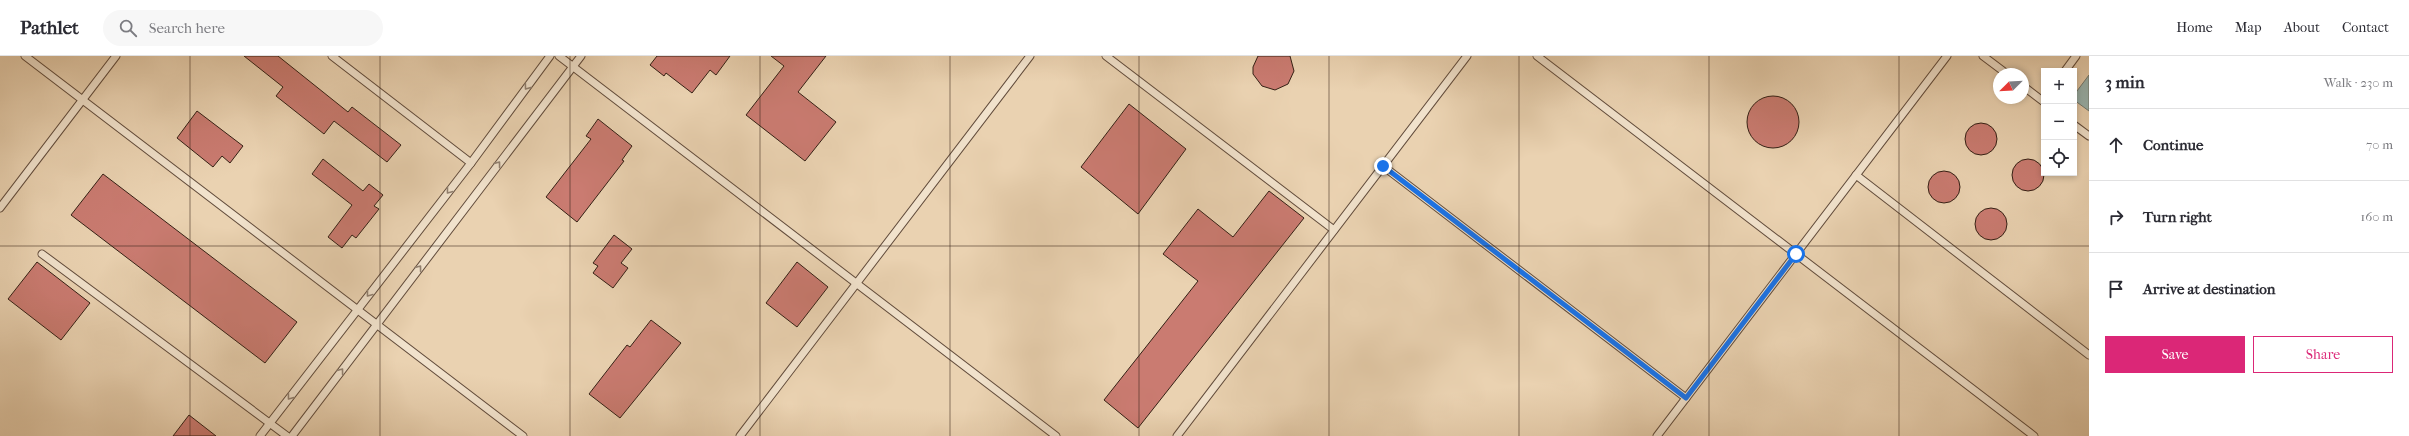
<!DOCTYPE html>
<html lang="en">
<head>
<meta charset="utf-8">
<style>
	body { margin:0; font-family:"IM FELL French Canon",serif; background:#f7f7f7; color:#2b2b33 }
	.controls { position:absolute; right:12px; top:12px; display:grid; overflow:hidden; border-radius:0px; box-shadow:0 2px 6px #0003 }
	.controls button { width:36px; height:36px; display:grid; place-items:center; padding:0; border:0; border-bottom:1px solid #e1e1e2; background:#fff; color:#2b2b33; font:20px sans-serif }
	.compass { position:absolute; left:1993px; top:12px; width:36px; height:36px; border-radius:50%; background:#fff; box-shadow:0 2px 6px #0003; rotate:246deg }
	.stop { position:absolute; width:12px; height:12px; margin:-9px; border:3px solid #1a73e8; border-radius:50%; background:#fff }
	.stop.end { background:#1a73e8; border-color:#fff; box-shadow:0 1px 4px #0008 }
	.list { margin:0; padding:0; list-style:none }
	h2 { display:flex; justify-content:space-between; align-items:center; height:52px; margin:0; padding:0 16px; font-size:17px }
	h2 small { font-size:13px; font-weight:400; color:#7c7c81 }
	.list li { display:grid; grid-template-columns:26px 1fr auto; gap:12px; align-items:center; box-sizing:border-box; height:72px; padding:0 16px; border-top:1px solid #e1e1e2 }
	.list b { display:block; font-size:15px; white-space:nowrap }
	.list em { font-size:13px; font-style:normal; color:#7c7c81 }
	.actions { display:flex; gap:8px; padding:12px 16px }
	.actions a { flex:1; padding:9px 0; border:1px solid #db2777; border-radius:0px; text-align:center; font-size:14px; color:#db2777 }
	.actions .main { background:#db2777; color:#fff }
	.icon { flex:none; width:22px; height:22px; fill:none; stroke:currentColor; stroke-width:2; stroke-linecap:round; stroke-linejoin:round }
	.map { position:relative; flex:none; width:2089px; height:380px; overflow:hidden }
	header { display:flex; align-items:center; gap:24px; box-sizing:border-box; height:56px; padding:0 20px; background:#fff; border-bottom:1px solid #e1e1e2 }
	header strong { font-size:19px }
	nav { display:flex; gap:22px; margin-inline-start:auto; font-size:14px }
	.search { width:280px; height:36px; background:#f7f7f7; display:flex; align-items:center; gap:10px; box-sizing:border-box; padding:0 14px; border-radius:22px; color:#7c7c81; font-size:15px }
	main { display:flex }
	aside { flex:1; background:#fff }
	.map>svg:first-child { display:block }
	.water { fill:#99b6b2; stroke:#717a73 }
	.building { fill:#ca7b71; stroke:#342015 }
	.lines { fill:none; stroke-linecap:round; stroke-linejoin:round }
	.lane-casing { stroke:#624c3c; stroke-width:9 }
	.lane { stroke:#f1e2cc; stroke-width:7 }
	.oneway { stroke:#928170 }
	.route { stroke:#1a73e8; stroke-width:5 }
	.grid { fill:none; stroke:#342015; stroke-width:1; stroke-opacity:0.55 }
</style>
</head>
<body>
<header>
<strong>Pathlet</strong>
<div class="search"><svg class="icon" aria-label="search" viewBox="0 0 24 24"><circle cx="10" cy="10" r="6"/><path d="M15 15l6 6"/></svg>Search here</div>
<nav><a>Home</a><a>Map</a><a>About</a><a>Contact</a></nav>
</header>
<main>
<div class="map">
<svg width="2089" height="380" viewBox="0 0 2089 380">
	<rect width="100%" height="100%" fill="#ead2b1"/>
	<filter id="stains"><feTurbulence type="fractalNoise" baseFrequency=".005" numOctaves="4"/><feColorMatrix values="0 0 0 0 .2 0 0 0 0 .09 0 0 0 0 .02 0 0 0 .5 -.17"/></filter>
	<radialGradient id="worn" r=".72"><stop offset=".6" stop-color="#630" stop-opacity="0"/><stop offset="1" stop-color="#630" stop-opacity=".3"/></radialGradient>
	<!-- water -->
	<path class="water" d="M2089,19V55L2074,44V39Z"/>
	<!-- building -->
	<g class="building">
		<path d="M244,0H278L348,56L352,51L401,89L387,106L334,65L324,78L276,40L283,31Z"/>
		<path d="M657,0H730L716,19L710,14L692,37L666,17L664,20L650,9Z"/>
		<path d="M771,0H826L798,36L836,66L805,105L746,59L784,10Z"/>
		<path d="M1258,0H1290L1294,15L1288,28L1275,34L1262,30L1253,18V11Z"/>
		<circle cx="1773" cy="66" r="26"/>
		<path d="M1129,48L1186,93L1138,158L1081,111Z"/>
		<path d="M197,55L243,90L230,107L222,100L213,111L177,82Z"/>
		<path d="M598,63L632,90L622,104L624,105L577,166L546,141L591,83L586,80Z"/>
		<circle cx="1981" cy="83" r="16"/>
		<path d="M323,103L363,135L369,128L383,139L374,150L379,153L356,182L352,179L342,192L328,181L352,149L312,118Z"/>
		<circle cx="2028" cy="119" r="16"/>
		<circle cx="1944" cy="131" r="16"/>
		<path d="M103,118L297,266L265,307L71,159Z"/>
		<path d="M1269,135L1304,162L1138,372L1104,344L1198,225L1163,198L1198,153L1233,181Z"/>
		<circle cx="1991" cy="168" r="16"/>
		<path d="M614,179L632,193L621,207L628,212L613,232L593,217L598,210L593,207Z"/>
		<path d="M37,206L90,247L61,284L8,243Z"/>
		<path d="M797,206L828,231L797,271L766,247Z"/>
		<path d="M651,264L681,287L620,362L589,338L627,289L630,291Z"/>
		<path d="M189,359L216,380H173Z"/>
	</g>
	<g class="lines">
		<defs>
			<g id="lane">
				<path d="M25,0L523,380"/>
				<path d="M332,0L471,107"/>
				<path d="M559,0L1056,380"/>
				<path d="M1106,0L1334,174"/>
				<path d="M1537,0L2034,380"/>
				<path d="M1983,0L2007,18"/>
				<path d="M2065,15L2076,0"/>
				<path d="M2023,30L2044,46"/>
				<path d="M2074,69L2089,80"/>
				<path d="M1383,110L1686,342"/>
				<path d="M1856,119L2089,299"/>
				<path d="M0,152L116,0"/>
				<path d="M42,198L287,380"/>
				<path d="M260,380L471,107L550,0"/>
				<path d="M292,380L581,0"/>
				<path d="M740,380L1030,0"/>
				<path d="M1177,380L1467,0"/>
				<path d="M1657,380L1947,0"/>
			</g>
		</defs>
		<!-- lane casing -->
		<use href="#lane" class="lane-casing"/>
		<!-- lane -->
		<use href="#lane" class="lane"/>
	</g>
	<!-- one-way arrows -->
	<defs><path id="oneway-chevron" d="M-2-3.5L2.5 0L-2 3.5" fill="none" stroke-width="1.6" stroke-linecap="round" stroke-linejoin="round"/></defs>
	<g class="oneway">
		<use href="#oneway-chevron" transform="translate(527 31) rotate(126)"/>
		<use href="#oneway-chevron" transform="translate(498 108) rotate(-53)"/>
		<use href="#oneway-chevron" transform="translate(449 135) rotate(128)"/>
		<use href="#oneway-chevron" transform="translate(419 212) rotate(-53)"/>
		<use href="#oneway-chevron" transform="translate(369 238) rotate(128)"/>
		<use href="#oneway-chevron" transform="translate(341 315) rotate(-53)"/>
		<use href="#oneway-chevron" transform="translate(290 341) rotate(127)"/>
	</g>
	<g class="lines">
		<!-- route -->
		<path class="route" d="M1383,110L1686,342L1796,198"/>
	</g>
	<!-- grid -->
	<path class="grid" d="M190,0V380M380,0V380M570,0V380M760,0V380M950,0V380M1139,0V380M1329,0V380M1519,0V380M1709,0V380M1899,0V380M0,190H2089"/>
	<rect width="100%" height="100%" filter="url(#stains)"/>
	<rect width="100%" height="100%" fill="url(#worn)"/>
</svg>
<div class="controls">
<button>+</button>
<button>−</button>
<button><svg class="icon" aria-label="locate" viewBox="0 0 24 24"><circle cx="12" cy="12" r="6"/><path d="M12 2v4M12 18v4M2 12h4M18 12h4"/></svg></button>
</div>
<svg class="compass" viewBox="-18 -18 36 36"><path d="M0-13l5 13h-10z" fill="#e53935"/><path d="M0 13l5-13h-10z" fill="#7c7c81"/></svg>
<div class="stop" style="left:1796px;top:198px"></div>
<div class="stop end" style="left:1383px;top:110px"></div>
</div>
<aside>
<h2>3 min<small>Walk · 230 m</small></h2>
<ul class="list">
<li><svg class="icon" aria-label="ahead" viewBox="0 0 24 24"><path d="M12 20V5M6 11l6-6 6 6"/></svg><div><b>Continue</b></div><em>70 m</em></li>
<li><svg class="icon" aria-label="right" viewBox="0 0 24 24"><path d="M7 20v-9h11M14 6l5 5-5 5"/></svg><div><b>Turn right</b></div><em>160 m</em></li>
<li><svg class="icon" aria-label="arrive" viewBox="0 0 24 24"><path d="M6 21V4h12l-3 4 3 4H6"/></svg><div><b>Arrive at destination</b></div></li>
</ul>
<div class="actions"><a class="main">Save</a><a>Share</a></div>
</aside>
</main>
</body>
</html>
